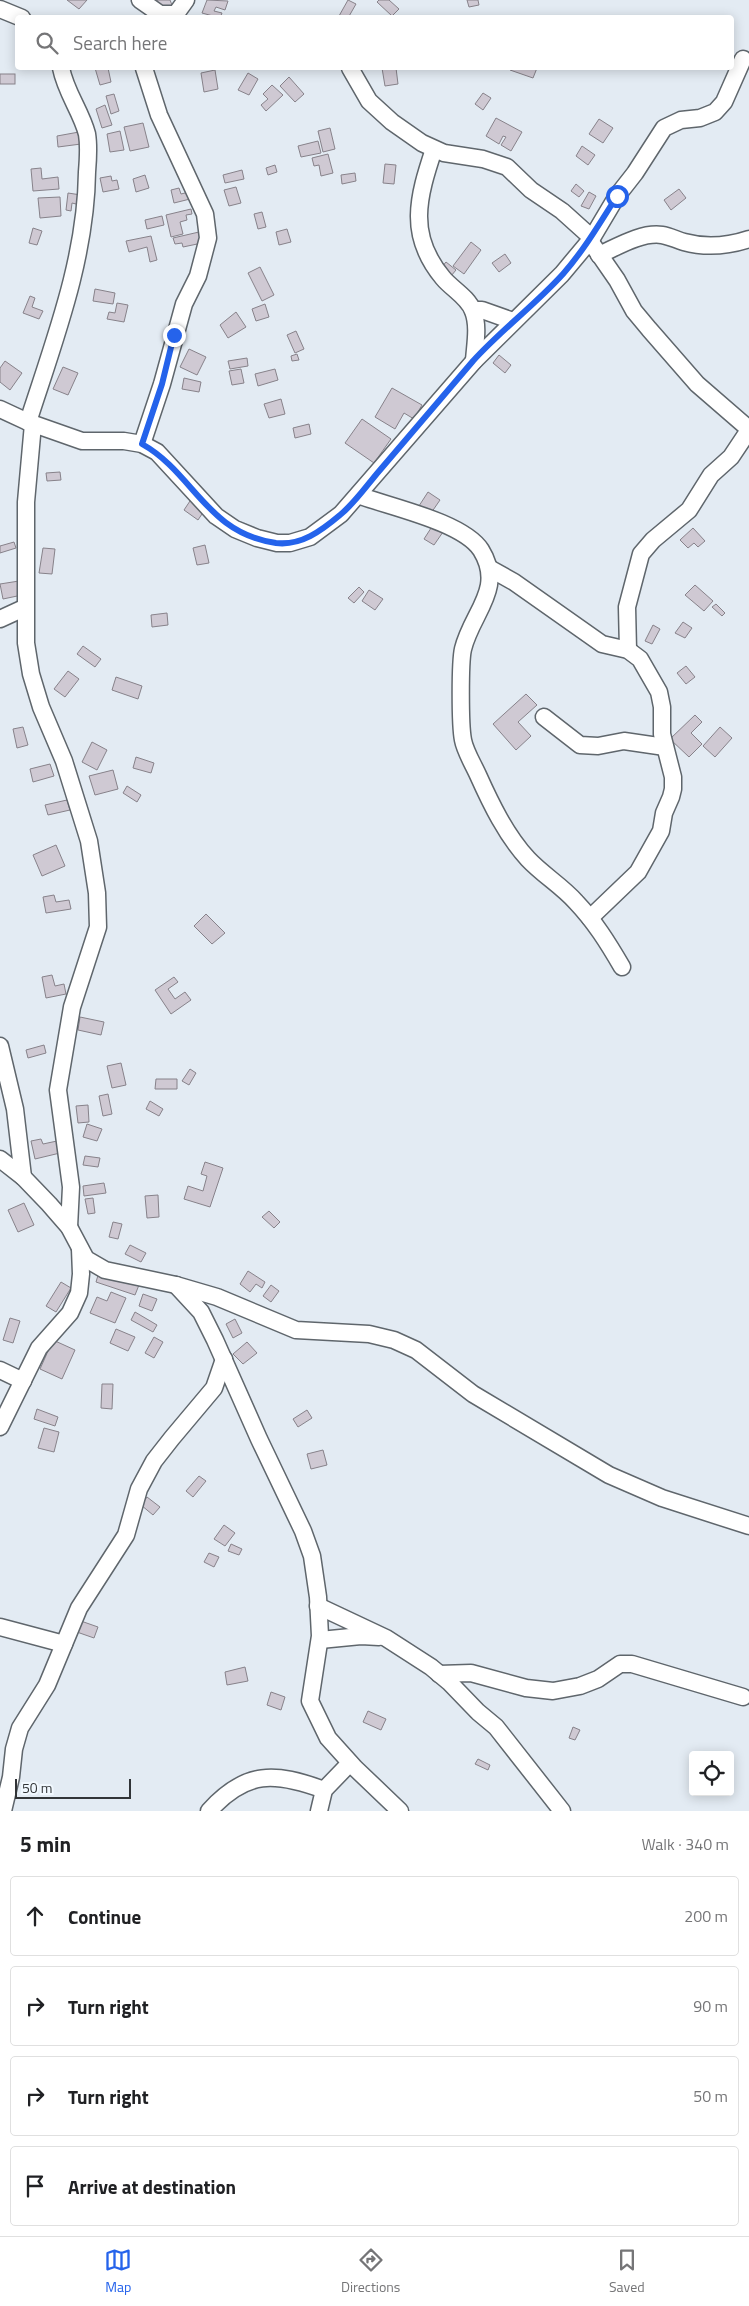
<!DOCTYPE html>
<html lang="en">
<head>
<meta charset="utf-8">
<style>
	body { margin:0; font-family:"Titillium Web",sans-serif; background:#f6f6f6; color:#202124 }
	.controls { position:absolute; right:15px; bottom:15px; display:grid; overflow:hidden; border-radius:5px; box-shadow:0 2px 12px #0003 }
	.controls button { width:45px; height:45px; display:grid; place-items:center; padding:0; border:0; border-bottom:1px solid #e0e0e0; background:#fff; color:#202124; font:25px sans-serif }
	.scale { position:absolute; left:15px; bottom:12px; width:116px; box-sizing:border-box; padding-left:5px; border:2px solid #313437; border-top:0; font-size:14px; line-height:18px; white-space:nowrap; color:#313437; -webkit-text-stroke:4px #f1f8fe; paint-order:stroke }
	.stop { position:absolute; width:15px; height:15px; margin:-11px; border:4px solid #2563eb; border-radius:50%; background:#fff }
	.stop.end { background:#2563eb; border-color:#fff; box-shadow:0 1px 5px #0008 }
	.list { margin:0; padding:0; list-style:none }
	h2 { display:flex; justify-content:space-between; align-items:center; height:65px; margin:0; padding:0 20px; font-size:21px }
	h2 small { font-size:16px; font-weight:400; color:#757577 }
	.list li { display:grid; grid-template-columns:32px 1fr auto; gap:15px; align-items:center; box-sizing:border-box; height:80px; margin:0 10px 10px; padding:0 10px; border:1px solid #e0e0e0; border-radius:5px }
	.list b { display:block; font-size:19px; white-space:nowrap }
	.list em { font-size:16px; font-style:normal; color:#757577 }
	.icon { flex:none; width:28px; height:28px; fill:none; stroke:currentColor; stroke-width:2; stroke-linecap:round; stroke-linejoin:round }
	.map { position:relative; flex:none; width:749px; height:1811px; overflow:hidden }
	.search { position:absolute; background:#fff; box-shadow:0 2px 12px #0003; left:15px; right:15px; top:15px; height:55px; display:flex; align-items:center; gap:12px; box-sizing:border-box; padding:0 18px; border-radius:5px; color:#757577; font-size:19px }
	.sheet { height:425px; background:#fff }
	nav { display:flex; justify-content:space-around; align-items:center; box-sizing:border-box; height:70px; border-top:1px solid #e0e0e0; background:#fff; font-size:14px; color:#757577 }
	nav a { display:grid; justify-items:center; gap:2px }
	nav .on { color:#2563eb }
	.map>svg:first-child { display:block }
	.building { fill:#cfc9d3; stroke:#87828a }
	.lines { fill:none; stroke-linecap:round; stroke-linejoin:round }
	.minor-casing { stroke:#5f666c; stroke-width:19 }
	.minor { stroke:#fff; stroke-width:16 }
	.route { stroke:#2563eb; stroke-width:6 }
</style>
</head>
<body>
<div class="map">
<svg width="749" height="1811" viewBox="0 0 749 1811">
	<rect width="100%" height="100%" fill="#e3ebf3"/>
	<!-- building -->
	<g class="building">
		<path d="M67,0H87L79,9Z"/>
		<path d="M157,0H170L172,5L162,10Z"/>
		<path d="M207,0L228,1L225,10L216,7L214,11L222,13L220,18L202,13Z"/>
		<path d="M348,0L356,4L348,18H341L339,16Z"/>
		<path d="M379,0H389L399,9L392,16L377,2Z"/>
		<path d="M467,0H478L479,5L469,7Z"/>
		<path d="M95,68H108L111,82L100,85Z"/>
		<path d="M382,68H396L398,84L385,86Z"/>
		<path d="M511,68H537L533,78L510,70Z"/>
		<path d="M215,70L218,89L204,92L201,73Z"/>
		<path d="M248,73L258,79L249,95L238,90Z"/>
		<rect x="0" y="74" width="15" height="10"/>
		<path d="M289,77L304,94L295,102L280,86Z"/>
		<path d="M272,85L283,95L266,111L261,105L268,99L263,94Z"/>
		<path d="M483,93L491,98L483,110L475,104Z"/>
		<path d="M114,94L119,111L111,114L106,96Z"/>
		<path d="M105,105L112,125L102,128L96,109Z"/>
		<path d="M496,118L522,132L511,151L501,145L506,137L503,136L499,144L486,136Z"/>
		<path d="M599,119L613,128L603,143L589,134Z"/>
		<path d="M143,123L149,147L130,151L124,127Z"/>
		<path d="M330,128L335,149L323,152L318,131Z"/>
		<path d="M120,131L124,150L110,152L107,134Z"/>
		<path d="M79,132L81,144L58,147L57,136Z"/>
		<path d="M318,141L321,153L301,157L298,146Z"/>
		<path d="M582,146L595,155L588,165L576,156Z"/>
		<path d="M328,154L333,173L321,176L319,165L314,166L312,158Z"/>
		<path d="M385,164L396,165L394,184L383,183Z"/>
		<path d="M275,165L277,172L268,175L266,168Z"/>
		<path d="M41,168L42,179L58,177L59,189L33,191L31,169Z"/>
		<path d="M242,170L244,179L225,183L223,175Z"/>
		<path d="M355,173L356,181L342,184L341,175Z"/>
		<path d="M145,175L149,188L136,192L133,179Z"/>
		<path d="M111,176L112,181L117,180L119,189L103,192L100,178Z"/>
		<path d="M576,184L584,191L579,197L571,191Z"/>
		<path d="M236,187L241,203L229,206L224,190Z"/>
		<path d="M179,188L181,194L189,192L190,199L174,203L171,190Z"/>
		<path d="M679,189L686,198L671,210L664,200Z"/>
		<path d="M589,192L596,196L589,209L581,206Z"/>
		<path d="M68,193L81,195L80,205L72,203L71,211L66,210Z"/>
		<path d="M60,197L61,216L40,218L38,198Z"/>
		<path d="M191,209L192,214L186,215L187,220L180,222L183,234L171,237L166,215Z"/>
		<path d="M262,212L266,227L258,229L254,214Z"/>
		<path d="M162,216L164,225L147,229L145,220Z"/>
		<path d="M33,228L42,231L37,245L29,243Z"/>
		<path d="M287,229L291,242L279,245L276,232Z"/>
		<path d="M199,232L202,243L183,247L182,243L175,244L173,238Z"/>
		<path d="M151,236L157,260L150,262L147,247L129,252L126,241Z"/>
		<path d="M471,242L481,250L464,274L453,266Z"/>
		<path d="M505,254L511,263L499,272L492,263Z"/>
		<path d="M446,262L456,270L451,276L441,268Z"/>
		<path d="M260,267L274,295L262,301L248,273Z"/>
		<path d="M95,289L115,293L113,304L93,301Z"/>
		<path d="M30,296L35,298L32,307L43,311L39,319L23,313Z"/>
		<path d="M117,303L128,305L124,322L107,319L109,312L115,313Z"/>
		<path d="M265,304L269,317L256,321L252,309Z"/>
		<path d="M236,312L246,327L228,338L220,325Z"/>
		<path d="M296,331L304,349L295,353L287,335Z"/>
		<path d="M189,349L206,357L197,375L180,367Z"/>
		<path d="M297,354L299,360L292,361L291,356Z"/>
		<path d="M499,355L511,365L505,373L493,363Z"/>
		<path d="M247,358L248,366L230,369L228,361Z"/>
		<path d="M5,361L22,373L10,390L0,382V368Z"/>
		<path d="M63,367L78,373L68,395L53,389Z"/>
		<path d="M241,369L244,383L232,385L229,371Z"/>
		<path d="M275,369L278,380L258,386L255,374Z"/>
		<path d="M184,378L201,382L199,392L182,389Z"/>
		<path d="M392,388L422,405L414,419L404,413L395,429L375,417Z"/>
		<path d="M281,399L285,414L269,418L264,404Z"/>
		<path d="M362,419L391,439L374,463L345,443Z"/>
		<path d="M309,424L311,434L295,438L293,428Z"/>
		<path d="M60,472L61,480L47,481L46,473Z"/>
		<path d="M428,492L440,500L429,516L417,509Z"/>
		<path d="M192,498L206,508L198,520L184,510Z"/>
		<path d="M433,525L443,532L434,545L424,539Z"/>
		<path d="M693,528L705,541L698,547L694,543L688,548L680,540Z"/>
		<path d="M14,542L16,548L0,553V546Z"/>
		<path d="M205,545L209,563L197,565L193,548Z"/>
		<path d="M43,548L55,549L52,574L39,573Z"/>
		<path d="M19,581L22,595L3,599L0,584Z"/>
		<path d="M695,585L713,601L704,611L685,595Z"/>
		<path d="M359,587L364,592L354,603L348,598Z"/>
		<path d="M369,590L383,599L375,610L362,601Z"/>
		<path d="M716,604L725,613L722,616L712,607Z"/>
		<path d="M167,613L168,625L152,627L151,615Z"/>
		<path d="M683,622L692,628L685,638L675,633Z"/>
		<path d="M653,625L660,629L652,644L645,641Z"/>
		<path d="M83,646L101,659L95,667L77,654Z"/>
		<path d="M686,666L695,677L686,684L677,673Z"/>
		<path d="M68,671L79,679L65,697L54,689Z"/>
		<path d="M116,677L142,686L138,699L112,690Z"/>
		<path d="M526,694L537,705L518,722L531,736L516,750L493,724Z"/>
		<path d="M695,715L702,722L691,733L702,744L689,757L670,739Z"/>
		<path d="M23,727L28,745L17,748L13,729Z"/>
		<path d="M720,727L732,738L715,757L703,746Z"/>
		<path d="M92,742L107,750L97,770L82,762Z"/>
		<path d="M136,757L154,763L151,773L133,768Z"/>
		<path d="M50,764L54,776L33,782L30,769Z"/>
		<path d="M113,770L118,789L95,795L89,776Z"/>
		<path d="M127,786L141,795L137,802L123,793Z"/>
		<path d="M67,800L70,810L48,815L45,805Z"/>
		<path d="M56,845L65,866L42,876L33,855Z"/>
		<path d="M54,895L56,902L69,900L71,909L46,913L43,897Z"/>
		<path d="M206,914L225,933L212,944L194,926Z"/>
		<path d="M52,975L55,986L64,984L66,994L46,998L42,977Z"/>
		<path d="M174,977L178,982L168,989L175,999L185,992L191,1000L171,1014L155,990Z"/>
		<path d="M80,1017L104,1022L101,1035L78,1030Z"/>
		<path d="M44,1045L46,1053L28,1058L26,1050Z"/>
		<path d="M121,1063L126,1085L112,1088L107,1066Z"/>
		<path d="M190,1069L196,1073L189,1085L182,1081Z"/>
		<path d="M156,1079H177V1089H155Z"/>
		<path d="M108,1094L112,1114L103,1116L99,1096Z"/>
		<path d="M150,1101L163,1109L159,1116L146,1109Z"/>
		<path d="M88,1105L89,1122L78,1123L76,1106Z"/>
		<path d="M87,1124L102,1129L97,1141L83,1137Z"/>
		<path d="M41,1139L43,1144L57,1141L60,1153L35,1159L31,1141Z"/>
		<path d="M85,1156L100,1158L98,1167L83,1165Z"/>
		<path d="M205,1162L223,1168L210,1207L184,1199L188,1186L203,1191L207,1176L201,1174Z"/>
		<path d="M104,1183L106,1193L84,1196L83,1186Z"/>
		<path d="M158,1195L159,1217L147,1218L145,1196Z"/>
		<path d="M93,1198L95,1213L88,1214L85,1199Z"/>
		<path d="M24,1203L34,1225L18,1232L8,1210Z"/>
		<path d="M269,1211L280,1222L274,1228L262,1217Z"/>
		<path d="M113,1222L122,1224L118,1239L109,1237Z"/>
		<path d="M130,1245L146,1253L141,1262L125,1254Z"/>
		<path d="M248,1271L265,1282L262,1288L256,1284L250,1292L240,1284Z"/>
		<path d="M99,1272L139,1285L135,1295L96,1282Z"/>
		<path d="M61,1282L71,1288L56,1312L46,1306Z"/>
		<path d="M271,1285L279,1291L271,1302L263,1296Z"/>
		<path d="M111,1292L126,1298L115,1323L90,1313L97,1297L107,1301Z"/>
		<path d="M143,1294L157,1299L152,1311L139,1306Z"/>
		<path d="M135,1312L157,1325L153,1332L131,1320Z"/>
		<path d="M10,1318L20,1321L13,1343L3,1340Z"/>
		<path d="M235,1319L242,1333L233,1338L226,1324Z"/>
		<path d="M116,1329L135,1337L128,1351L110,1343Z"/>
		<path d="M154,1337L163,1342L154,1358L145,1353Z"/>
		<path d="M53,1340L75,1350L62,1379L40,1369Z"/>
		<path d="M247,1342L257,1353L243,1364L233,1354Z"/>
		<path d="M102,1384H113L112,1409L101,1408Z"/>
		<path d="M37,1409L58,1417L55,1426L34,1419Z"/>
		<path d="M307,1410L312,1418L298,1427L293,1419Z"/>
		<path d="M44,1428L59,1432L54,1452L38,1448Z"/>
		<path d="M323,1450L327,1465L311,1469L307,1454Z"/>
		<path d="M199,1476L206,1481L193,1497L186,1491Z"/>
		<path d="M147,1497L160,1507L153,1515L141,1505Z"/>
		<path d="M224,1525L235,1533L225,1546L214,1539Z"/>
		<path d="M231,1544L242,1549L239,1555L228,1551Z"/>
		<path d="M209,1553L219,1557L214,1567L204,1562Z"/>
		<path d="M78,1620L98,1627L94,1638L74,1631Z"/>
		<path d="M245,1667L248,1681L227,1685L225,1672Z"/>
		<path d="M271,1692L285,1697L281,1710L267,1705Z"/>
		<path d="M368,1711L386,1719L381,1730L363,1722Z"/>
		<path d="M573,1727L580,1730L575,1740L569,1738Z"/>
		<path d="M478,1759L490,1765L488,1770L475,1764Z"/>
	</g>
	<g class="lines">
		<defs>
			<g id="minor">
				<path d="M140,0L160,14H175"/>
				<path d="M0,9L22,18"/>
				<path d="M173,18L186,0"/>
				<path d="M350,68L369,101L392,122L422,143L444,153L483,159L507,167L531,190L562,211L592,238"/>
				<path d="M434,149C418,197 407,235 443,278C452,289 468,297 473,311C479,326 475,345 474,361"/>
				<path d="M590,241L617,280L634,311L649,329L697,384L749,429"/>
				<path d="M599,255C617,247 641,232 662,235C669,236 677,240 684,242C706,248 728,246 749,239"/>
				<path d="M473,310H482L513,321"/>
				<path d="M0,409L28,422L82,441H124L142,444L157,452L216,516L235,529L257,538L277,543H290L310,537L341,514L474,361L562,274L592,238L617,196L635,173L664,128L681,120L700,118L715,112L724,102L743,59"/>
				<path d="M28,422C54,341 86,259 87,172C88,160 89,146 87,134C81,111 66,93 61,68"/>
				<path d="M33,424L26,502V643L31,674L41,707L64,761L89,841L97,893L98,927L72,1007L58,1090L71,1187L69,1227"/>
				<path d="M142,444L162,384L184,304L198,276L208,238L205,214L159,115L144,68"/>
				<path d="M358,495C390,507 463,522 481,550C505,589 472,612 463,649C460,662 460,725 463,740C465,751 473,764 478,775C491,804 506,835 528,859C543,875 562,886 576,902C595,922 608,943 622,967"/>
				<path d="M489,568L514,582L602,644L628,650L640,659L659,692L662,707V734L673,777V789L671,797L664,813L661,831L638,872L590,918"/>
				<path d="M0,619L24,608"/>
				<path d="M628,650L627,607L641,554L653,540L689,510L711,475L731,457L749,430"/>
				<path d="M544,717L580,745L598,746L624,741L665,747"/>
				<path d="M0,1046L15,1109L23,1177"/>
				<path d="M0,1159L23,1177L49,1204L69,1227L86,1259L105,1270L176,1285L217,1297L296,1330L369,1334L394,1340L416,1350L473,1394L609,1475L662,1498L749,1526"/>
				<path d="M176,1285L201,1312L215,1340L259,1439L303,1531L312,1556L318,1597L320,1636L310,1701L328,1738L355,1768L400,1811"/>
				<path d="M0,1370L23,1381"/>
				<path d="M0,1427L39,1348L70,1313L79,1293L81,1274L80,1249"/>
				<path d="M318,1606L386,1638L431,1667L449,1682L478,1712L496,1727L562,1811"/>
				<path d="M0,1627L64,1644"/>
				<path d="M320,1640L361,1636L379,1637"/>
				<path d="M439,1674L471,1673L526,1688L553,1691L580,1686L598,1679L620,1664H632L743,1697"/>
				<path d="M3,1811L11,1777L14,1749L20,1728L47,1685L79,1608L126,1535L139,1489L154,1461L172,1438L214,1388L224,1359"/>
				<path d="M209,1811C246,1770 275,1772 324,1790"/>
				<path d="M319,1811L324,1790L350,1763"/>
			</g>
		</defs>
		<!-- minor casing -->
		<use href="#minor" class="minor-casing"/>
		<!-- minor -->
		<use href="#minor" class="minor"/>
	</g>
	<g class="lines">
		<!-- route -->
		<path class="route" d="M174,335L162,384L142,444C194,473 206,533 276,543C301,546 321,531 340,515C355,503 367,485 380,470C411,434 442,397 473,361C501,330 535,305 563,274C584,250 600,223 617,196"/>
	</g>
</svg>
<div class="controls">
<button><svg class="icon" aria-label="locate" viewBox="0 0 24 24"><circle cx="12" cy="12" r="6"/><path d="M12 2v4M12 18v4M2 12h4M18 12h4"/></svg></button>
</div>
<div class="scale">50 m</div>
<div class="stop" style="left:617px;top:196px"></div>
<div class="stop end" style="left:174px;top:335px"></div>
<div class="search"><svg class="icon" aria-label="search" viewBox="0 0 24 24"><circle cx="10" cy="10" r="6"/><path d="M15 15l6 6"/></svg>Search here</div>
</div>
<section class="sheet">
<h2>5 min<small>Walk · 340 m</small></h2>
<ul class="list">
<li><svg class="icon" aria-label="ahead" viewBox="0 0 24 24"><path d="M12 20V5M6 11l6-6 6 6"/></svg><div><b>Continue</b></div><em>200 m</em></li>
<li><svg class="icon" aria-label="right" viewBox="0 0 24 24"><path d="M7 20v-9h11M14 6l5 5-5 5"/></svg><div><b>Turn right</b></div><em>90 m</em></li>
<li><svg class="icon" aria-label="right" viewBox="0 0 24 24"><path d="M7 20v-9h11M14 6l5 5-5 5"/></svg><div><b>Turn right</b></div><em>50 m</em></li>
<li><svg class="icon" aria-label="arrive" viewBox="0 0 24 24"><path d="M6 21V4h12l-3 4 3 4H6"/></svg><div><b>Arrive at destination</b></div></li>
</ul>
</section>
<nav>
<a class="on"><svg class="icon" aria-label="map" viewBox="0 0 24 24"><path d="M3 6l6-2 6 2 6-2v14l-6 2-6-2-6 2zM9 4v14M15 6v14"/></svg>Map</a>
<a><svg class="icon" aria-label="directions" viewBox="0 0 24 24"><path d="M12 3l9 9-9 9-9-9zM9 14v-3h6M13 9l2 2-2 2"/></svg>Directions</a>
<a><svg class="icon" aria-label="saved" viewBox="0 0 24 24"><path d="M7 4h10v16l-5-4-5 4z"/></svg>Saved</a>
</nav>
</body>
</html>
